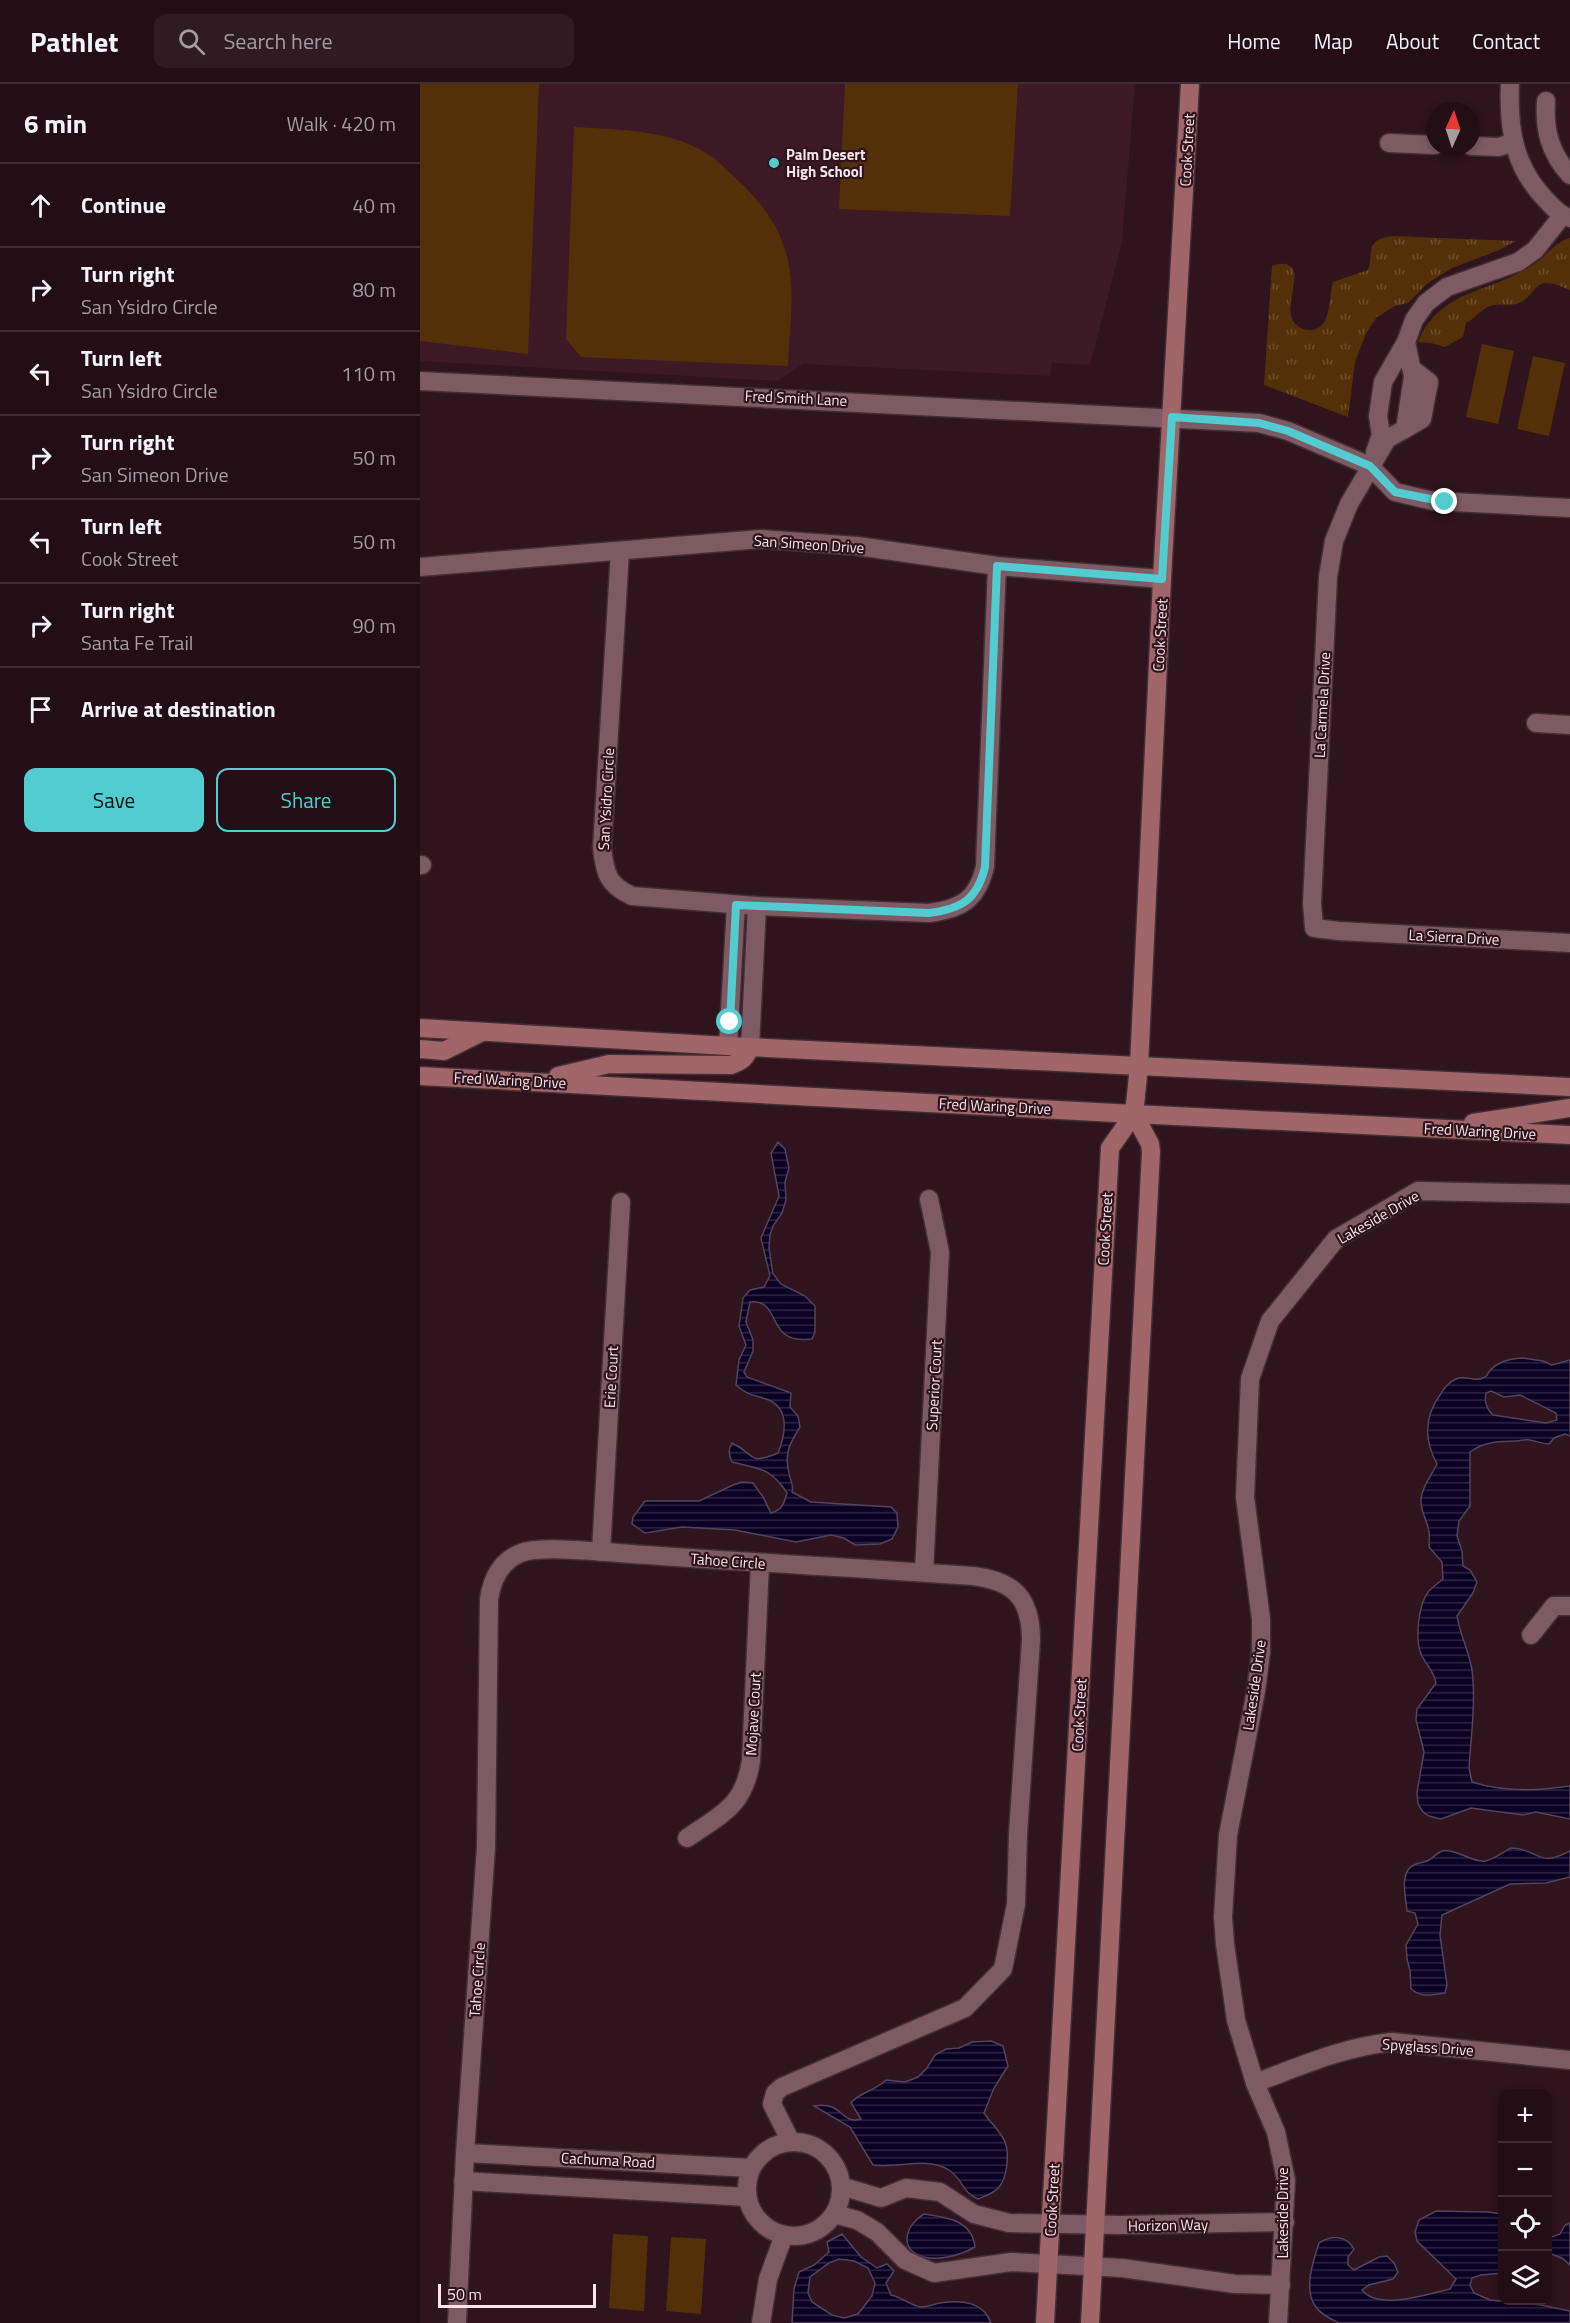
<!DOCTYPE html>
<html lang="en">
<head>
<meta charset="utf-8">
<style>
	body { margin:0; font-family:"Titillium Web",sans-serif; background:#2f1c23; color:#f1f3f6 }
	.controls { position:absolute; right:18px; bottom:18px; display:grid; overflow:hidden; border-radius:12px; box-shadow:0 3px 9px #0003 }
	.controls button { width:54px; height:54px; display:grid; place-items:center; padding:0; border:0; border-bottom:2px solid #402e35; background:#230e16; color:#f1f3f6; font:30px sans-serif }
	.compass { position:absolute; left:1006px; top:18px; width:54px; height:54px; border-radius:50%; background:#230e16; box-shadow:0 3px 9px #0003; rotate:3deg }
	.scale { position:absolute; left:18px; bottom:15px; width:158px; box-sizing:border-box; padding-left:6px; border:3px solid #f9e4e9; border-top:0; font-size:16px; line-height:21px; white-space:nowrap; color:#f9e4e9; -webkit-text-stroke:4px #2f131d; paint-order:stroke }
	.stop { position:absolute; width:18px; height:18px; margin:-14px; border:4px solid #52ccd0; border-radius:50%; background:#fff }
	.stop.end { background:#52ccd0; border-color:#fff; box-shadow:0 2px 6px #0008 }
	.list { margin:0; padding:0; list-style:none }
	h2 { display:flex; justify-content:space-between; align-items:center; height:78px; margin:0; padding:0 24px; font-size:26px }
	h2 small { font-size:20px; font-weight:400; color:#a39ca1 }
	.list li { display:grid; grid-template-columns:39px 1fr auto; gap:18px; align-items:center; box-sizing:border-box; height:84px; padding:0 24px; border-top:2px solid #402e35 }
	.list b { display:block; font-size:22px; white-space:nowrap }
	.list p { margin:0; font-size:20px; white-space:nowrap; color:#a39ca1 }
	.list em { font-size:20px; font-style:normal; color:#a39ca1 }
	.actions { display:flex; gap:12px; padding:18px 24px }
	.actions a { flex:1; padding:14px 0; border:2px solid #52ccd0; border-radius:12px; text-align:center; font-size:21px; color:#52ccd0 }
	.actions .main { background:#52ccd0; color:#111 }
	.icon { flex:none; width:33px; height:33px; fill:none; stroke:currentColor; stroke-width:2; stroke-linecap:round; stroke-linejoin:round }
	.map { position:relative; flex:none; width:1150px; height:2239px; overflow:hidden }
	header { display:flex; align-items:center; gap:36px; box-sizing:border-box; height:84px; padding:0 30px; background:#230e16; border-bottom:2px solid #402e35 }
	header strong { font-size:28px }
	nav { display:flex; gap:33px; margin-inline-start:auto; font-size:21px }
	.search { width:420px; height:54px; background:#2f1c23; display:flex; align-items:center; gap:15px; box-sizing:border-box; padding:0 21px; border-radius:12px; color:#a39ca1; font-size:22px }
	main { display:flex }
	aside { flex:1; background:#230e16 }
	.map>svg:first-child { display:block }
	.built { fill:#3d1926 }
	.grass { fill:url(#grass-tufts) }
	.garden { fill:#543009 }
	.water { fill:url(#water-rules); stroke:#52445e; stroke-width:1.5; fill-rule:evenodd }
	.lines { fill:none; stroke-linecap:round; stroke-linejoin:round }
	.street-casing { stroke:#432e34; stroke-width:21 }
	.secondary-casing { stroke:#432e34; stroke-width:21 }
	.street { stroke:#7e5a65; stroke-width:18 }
	.secondary { stroke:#9f6568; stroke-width:18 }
	.route { stroke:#52ccd0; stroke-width:8 }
	.poi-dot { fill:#52ccd0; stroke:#2f131d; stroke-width:2 }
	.labels { text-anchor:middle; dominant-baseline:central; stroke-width:4.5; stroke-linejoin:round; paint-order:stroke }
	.street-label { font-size:15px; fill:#f9e4e9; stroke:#2f131d }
	.poi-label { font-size:15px; font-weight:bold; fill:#f9e4e9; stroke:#2f131d; text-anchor:start }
</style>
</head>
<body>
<header>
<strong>Pathlet</strong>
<div class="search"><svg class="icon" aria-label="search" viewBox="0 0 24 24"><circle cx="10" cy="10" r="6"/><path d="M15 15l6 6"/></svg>Search here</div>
<nav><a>Home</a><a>Map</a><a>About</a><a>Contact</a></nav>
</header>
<main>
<aside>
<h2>6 min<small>Walk · 420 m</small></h2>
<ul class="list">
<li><svg class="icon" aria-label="ahead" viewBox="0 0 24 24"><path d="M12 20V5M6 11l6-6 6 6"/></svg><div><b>Continue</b></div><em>40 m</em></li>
<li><svg class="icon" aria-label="right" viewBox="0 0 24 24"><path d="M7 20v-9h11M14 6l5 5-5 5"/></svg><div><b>Turn right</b><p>San Ysidro Circle</p></div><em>80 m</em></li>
<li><svg class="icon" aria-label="left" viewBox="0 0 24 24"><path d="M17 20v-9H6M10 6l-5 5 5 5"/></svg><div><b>Turn left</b><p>San Ysidro Circle</p></div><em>110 m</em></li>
<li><svg class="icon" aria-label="right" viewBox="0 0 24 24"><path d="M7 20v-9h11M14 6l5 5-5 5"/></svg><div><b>Turn right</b><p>San Simeon Drive</p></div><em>50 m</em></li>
<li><svg class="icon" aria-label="left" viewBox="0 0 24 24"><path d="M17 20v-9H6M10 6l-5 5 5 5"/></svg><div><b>Turn left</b><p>Cook Street</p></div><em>50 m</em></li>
<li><svg class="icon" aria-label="right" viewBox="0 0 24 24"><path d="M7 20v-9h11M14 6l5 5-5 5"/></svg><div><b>Turn right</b><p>Santa Fe Trail</p></div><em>90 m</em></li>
<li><svg class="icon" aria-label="arrive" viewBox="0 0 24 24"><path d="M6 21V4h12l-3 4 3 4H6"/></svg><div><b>Arrive at destination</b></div></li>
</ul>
<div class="actions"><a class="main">Save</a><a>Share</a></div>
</aside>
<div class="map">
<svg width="1150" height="2239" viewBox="0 0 1150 2239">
	<defs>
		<pattern id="grass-tufts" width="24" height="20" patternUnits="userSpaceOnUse" patternTransform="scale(1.5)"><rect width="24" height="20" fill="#543009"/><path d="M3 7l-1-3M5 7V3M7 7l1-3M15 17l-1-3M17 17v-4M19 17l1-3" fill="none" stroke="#6d4e2d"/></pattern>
		<pattern id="water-rules" width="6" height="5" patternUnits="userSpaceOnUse" patternTransform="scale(1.5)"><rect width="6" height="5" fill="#0b0023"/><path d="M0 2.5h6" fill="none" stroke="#2f2543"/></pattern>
	</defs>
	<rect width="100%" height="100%" fill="#2f131d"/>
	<!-- built -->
	<path class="built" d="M0,0H715L702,158L670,281L632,279L630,292L383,280L358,297L0,277Z"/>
	<!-- grass -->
	<g class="grass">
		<path d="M996,153L1096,157L1079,166L1032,184L1008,199L988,219L975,222L957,233L946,249L935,278L928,333L844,301L852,182C859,180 867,177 873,185C878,193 868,219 871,231C872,237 877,243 883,245C913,253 908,213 913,198L948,186C951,179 950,173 951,166C955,148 982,153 996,153Z"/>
		<path d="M1150,154V206C1139,202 1124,193 1115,205C1111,210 1107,215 1101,218C1093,223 1082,219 1073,221C1061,224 1056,234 1046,239L1043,253L1025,263L1011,259L998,258C1020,205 1071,209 1113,181C1127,172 1134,158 1150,154Z"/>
	</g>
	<!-- garden -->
	<g class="garden">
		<path d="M0,0H119L108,270L0,257Z"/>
		<path d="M425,0H598L590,132L419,125Z"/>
		<path d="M154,43C201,46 256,45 295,75C305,84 315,94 325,103C345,124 360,144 367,173C376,207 369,247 368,282L161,273L146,255Z"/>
		<path d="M1062,260L1094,267L1078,340L1046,333Z"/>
		<path d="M1113,272L1145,279L1129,352L1097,345Z"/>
		<path d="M193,2150L228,2152L224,2227L189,2224Z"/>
		<path d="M251,2153L286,2155L281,2230L246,2227Z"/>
	</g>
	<!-- water -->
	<g class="water">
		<path d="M358,1058L365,1065L369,1084L365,1098L366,1116L362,1129L353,1142L350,1151L349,1164L353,1190L361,1200L385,1212L395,1222V1248L392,1255C388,1255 382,1256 377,1255C348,1251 359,1215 330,1218L326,1238L333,1256V1267L324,1288L327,1293L371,1309L370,1323L378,1332L380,1343C370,1359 364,1369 369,1389C370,1396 374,1401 372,1408L391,1418L471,1423L477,1429L478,1443L472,1455L460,1460L435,1461L424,1454L411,1451L376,1458L315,1446L262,1443L225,1449L212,1440L213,1433L225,1417H279L313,1401L322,1398L333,1399L343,1413L351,1429C362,1426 364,1420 367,1409C350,1383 339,1385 312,1378C309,1372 308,1365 312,1359C336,1370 327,1382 358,1369C366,1349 370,1323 346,1315C334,1311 325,1310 316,1301L319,1276L326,1261L319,1242L323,1214L330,1206L344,1203L350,1192L341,1154L359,1112L351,1069Z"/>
		<path d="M1102,1274L1123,1277L1132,1281L1150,1276V1352L1145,1350L1134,1354L1129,1360C1121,1360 1117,1357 1110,1356C1105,1355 1101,1357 1096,1357C1078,1357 1064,1358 1050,1368V1422L1039,1437L1037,1452L1042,1467L1043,1482L1050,1486L1057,1498L1053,1509L1037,1532C1040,1551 1049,1567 1052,1586C1056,1617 1051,1653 1049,1684L1052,1698C1083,1708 1118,1707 1150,1702V1735L1116,1728L1103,1731L1051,1724L1021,1735L1009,1732L1003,1728L998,1720L997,1708L1004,1668L996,1636L997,1625L1016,1599C1014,1587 1006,1581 1001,1570C995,1555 998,1520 1009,1507C1013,1503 1018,1499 1023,1495L1022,1478L1009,1463C1009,1459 1010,1453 1009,1448C1008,1437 1000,1428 1001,1415C1002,1402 1012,1391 1017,1380C1004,1356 1004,1333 1020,1311C1024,1304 1029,1298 1036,1295C1045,1291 1055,1298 1063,1294C1069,1291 1065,1293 1069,1288C1077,1277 1090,1275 1102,1274ZM1071,1307L1084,1313L1100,1311L1136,1329L1137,1336L1126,1339L1073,1331C1067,1326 1064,1317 1066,1309Z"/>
		<path d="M1091,1764C1121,1765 1116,1785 1150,1767V1793L1126,1799L1090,1800L1022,1831L1020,1851L1027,1901L1025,1909C1011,1911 1002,1914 991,1905L990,1887L987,1875L986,1861L998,1840L995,1829L987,1827C986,1813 978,1786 996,1780C1001,1778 1004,1779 1009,1776C1017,1771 1019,1765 1029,1767C1041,1768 1054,1779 1066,1777C1074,1775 1084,1768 1091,1764Z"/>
		<path d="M571,1957L583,1962L588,1982L574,2004L564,2029C571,2040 583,2049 586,2061C589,2072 587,2094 579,2103C575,2109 565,2112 558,2115C541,2108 544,2096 529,2086C507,2072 477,2085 453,2081L430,2043L394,2022C424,2017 420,2041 441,2035L431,2019C438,2009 455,2007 466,1996L485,1998L498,1993L507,1984L515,1971L526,1965L539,1964L552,1958Z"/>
		<path d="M1016,2127L1068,2128L1082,2130V2189L1061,2191L1052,2194L1050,2201L1054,2209L1070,2216L1121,2221L1150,2227V2239H919C911,2235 901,2231 896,2223C883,2207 893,2177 899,2159C912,2151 926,2151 934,2165L928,2173V2181L934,2186L959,2173L967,2172L974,2179L978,2188L973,2195L949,2201L942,2206C959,2227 1007,2210 1030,2205L1036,2195L997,2157L995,2148L999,2136Z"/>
		<path d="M504,2130C526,2133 552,2136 555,2163C541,2171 520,2177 504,2173C478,2166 485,2141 504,2130Z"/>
		<path d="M1150,2139V2181L1142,2174L1128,2169V2152L1132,2153L1140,2150L1145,2141Z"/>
		<path d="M422,2150L441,2173L457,2184L467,2180L474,2187L466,2199L471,2211C482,2213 491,2222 501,2223C508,2223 514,2220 520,2219C541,2216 563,2217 571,2239H372L374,2205L379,2188L394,2181L409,2168L407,2158ZM419,2175L434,2177L448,2184L455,2199L452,2212L438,2230L424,2234L412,2231L392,2218L388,2209L390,2193L409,2179Z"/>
	</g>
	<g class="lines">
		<defs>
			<g id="street">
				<path d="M1090,0C1088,46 1094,84 1128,118C1135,125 1140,131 1150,134"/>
				<path d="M1126,17C1124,46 1130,69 1150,91"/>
				<path d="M969,59L1015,61"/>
				<path d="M1051,62L1079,63L1094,58"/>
				<path d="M986,258L993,292L985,345L967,355L929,420L914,457L908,493L892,819L894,844L919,847L1150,859"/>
				<path d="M0,297L839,339L868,347L950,382L975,408L1013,417L1150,424"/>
				<path d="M985,345L1002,335L1009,298L991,284"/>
				<path d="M955,368L961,351L958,332L963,298L986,258L994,236L1006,219L1027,203L1098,178L1115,166L1142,132"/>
				<path d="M200,467L182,764C185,790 188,801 212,812L337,822L509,829C541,825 557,816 565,783L577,482"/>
				<path d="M0,483L341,455L437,462L577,482L742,495"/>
				<path d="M1116,639L1150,641"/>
				<path d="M0,781H2"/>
				<path d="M308,962L316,821"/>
				<path d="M330,963L337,822"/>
				<path d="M181,1468L201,1118"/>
				<path d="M504,1488L520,1168L509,1115"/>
				<path d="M1111,1551L1134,1522H1150"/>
				<path d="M267,1754C302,1730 324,1722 331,1677L340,1479"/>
				<path d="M835,1999C881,1982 923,1963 972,1958L1150,1976"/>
				<circle cx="374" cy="2105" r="47"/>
				<path d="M45,2069L331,2084"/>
				<path d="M43,2097L327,2113"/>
				<path d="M421,2102L461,2114L486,2104L520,2108L554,2130L589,2139L700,2141L865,2138"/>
				<path d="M414,2130L437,2136L457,2148L485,2176L514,2189L591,2178L702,2184L815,2200L861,2201"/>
				<path d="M37,2239L45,2069L66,1763L69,1515C72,1495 81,1477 101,1469C122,1460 200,1470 227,1471C336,1479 445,1484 553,1492C594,1497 611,1514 611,1556L598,1750L596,1820L583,1885L545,1924L362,2003L355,2009L352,2020L371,2058"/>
				<path d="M341,2239L348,2195L364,2151"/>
				<path d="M858,2239L866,2096L856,2048L835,1999L816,1936L805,1860L803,1833L808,1751L836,1607L841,1568V1535L825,1413L830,1295L850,1237L916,1155L998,1107L1150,1110"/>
			</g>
			<g id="secondary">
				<path d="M0,944L308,962L1150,1003"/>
				<path d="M0,965L24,967L62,948"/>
				<path d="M0,992L714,1030L1150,1051"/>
				<path d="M138,992L189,980L311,981C322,977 326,974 330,963"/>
				<path d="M1053,1039L1150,1024"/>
				<path d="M625,2239L690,1064L714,1030L719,982L742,495L770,0"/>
				<path d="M670,2239L731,1068L730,1060L714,1030"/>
			</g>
		</defs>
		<!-- street casing -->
		<use href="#street" class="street-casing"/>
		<!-- secondary casing -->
		<use href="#secondary" class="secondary-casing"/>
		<!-- street -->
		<use href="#street" class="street"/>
		<!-- secondary -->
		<use href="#secondary" class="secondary"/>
	</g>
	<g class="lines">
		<!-- route -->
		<path class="route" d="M310,938L316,821L509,829C541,825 557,816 565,783L577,482L742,495L752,333L839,339L868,347L950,382L975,408L1025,418"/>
	</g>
	<!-- markers -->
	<circle class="poi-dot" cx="354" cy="79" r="6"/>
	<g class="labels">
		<!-- street labels -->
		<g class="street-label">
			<text transform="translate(767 66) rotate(-87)">Cook Street</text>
			<text transform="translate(376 314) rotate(3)">Fred Smith Lane</text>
			<text transform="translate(389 460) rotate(4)">San Simeon Drive</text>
			<text transform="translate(740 551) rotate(-87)">Cook Street</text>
			<text transform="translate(902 621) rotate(-87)">La Carmela Drive</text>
			<text transform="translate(186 715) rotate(-87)">San Ysidro Circle</text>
			<text transform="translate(1034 853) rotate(3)">La Sierra Drive</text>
			<text transform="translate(90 996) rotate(3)">Fred Waring Drive</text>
			<text transform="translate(575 1022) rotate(3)">Fred Waring Drive</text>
			<text transform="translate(1060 1047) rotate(3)">Fred Waring Drive</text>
			<text transform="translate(958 1133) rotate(-30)">Lakeside Drive</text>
			<text transform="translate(685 1145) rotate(-87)">Cook Street</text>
			<text transform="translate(191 1293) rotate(-87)">Erie Court</text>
			<text transform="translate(514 1301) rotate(-87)">Superior Court</text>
			<text transform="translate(308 1477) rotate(4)">Tahoe Circle</text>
			<text transform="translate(834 1601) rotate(-82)">Lakeside Drive</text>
			<text transform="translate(333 1630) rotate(-87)">Mojave Court</text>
			<text transform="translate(659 1631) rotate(-87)">Cook Street</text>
			<text transform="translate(57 1896) rotate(-86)">Tahoe Circle</text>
			<text transform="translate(1008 1963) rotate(4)">Spyglass Drive</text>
			<text transform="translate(188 2076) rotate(3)">Cachuma Road</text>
			<text transform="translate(632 2116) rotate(-87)">Cook Street</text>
			<text transform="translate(862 2129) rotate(-90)">Lakeside Drive</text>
			<text transform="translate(748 2141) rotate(-1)">Horizon Way</text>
		</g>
		<!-- poi labels -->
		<g class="poi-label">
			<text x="366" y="70">Palm Desert<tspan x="366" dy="17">High School</tspan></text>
		</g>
	</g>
</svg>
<div class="controls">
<button>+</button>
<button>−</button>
<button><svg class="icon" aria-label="locate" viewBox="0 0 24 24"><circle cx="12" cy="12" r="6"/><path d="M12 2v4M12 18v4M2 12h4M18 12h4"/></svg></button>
<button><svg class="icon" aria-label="layers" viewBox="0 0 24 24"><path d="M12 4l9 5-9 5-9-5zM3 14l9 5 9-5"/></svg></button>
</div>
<svg class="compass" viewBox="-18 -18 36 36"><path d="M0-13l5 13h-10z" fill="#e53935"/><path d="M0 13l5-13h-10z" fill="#a39ca1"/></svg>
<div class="scale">50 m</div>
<div class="stop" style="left:310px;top:938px"></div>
<div class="stop end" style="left:1025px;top:418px"></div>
</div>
</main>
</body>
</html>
